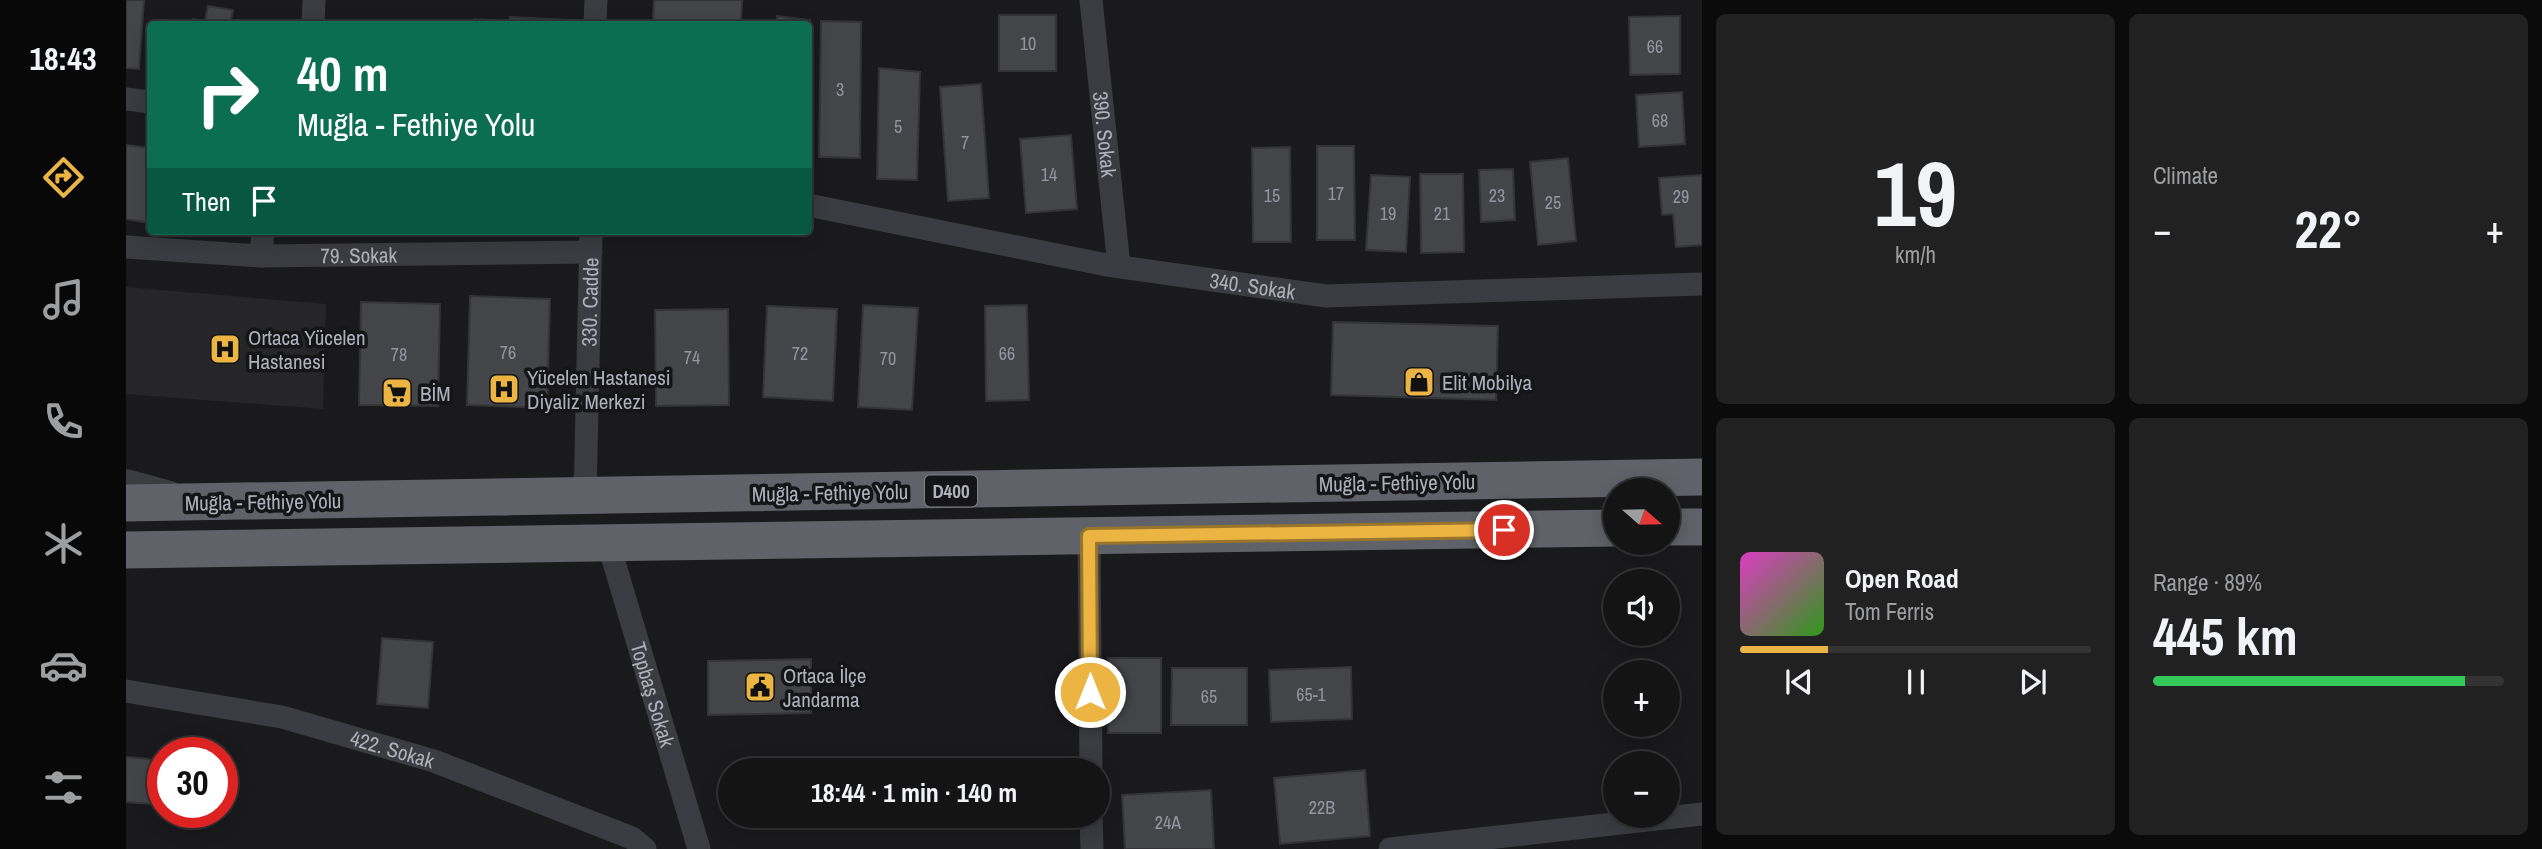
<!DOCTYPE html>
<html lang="en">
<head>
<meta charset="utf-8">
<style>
  body { margin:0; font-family:"Archivo Narrow",sans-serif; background:#212122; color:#f1f3f6; height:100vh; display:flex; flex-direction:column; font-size:26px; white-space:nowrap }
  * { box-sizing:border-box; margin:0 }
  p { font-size:23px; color:#9d9ea0 }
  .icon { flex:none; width:38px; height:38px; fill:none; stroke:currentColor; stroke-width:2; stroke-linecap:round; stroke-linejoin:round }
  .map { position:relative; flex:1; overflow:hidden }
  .panel { display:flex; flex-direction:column; gap:14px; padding:14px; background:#0b0b0c; width:840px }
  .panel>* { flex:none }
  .top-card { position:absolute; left:21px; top:21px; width:665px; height:214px; border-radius:7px; box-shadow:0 4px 18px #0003,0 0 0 2px #333334; background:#0b6e4f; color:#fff; overflow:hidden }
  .needle { width:46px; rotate:110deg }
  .buttons { position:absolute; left:1477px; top:478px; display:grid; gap:14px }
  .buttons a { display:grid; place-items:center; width:77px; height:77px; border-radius:50%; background:#141415; box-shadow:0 4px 18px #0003,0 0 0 2px #333334; font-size:35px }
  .speed { position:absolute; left:21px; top:737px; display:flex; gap:14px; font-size:35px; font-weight:700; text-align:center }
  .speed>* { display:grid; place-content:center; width:91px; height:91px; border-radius:50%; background:#141415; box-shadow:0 4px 18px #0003,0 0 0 2px #333334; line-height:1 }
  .speed .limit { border:10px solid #d22; background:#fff; color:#111 }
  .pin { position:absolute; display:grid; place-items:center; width:60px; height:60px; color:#fff; margin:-30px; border:4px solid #fff; border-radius:50%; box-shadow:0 2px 7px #0007 }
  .me { position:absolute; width:77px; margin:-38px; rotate:0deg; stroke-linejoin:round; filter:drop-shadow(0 0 5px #0008) }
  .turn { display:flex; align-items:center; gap:24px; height:147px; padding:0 35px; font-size:32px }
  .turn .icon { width:91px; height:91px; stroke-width:2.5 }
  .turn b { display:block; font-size:49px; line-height:60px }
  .then { display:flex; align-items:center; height:66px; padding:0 35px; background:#0003; gap:14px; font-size:26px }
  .big { font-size:52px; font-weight:700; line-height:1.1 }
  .panel .tile { flex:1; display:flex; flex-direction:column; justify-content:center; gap:10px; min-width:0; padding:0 24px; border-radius:10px; background:#212122 }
  .panel .dial { align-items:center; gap:0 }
  .dial b { font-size:91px; line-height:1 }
  .song { display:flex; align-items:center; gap:21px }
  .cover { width:84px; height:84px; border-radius:10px; background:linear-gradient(135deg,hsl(310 70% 55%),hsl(110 70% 35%)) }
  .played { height:7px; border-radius:4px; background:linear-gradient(90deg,#ebb443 25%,#333334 25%) }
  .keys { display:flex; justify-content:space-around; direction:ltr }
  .heat { display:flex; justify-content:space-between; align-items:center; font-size:38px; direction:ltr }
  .charge { height:10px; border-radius:5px; background:linear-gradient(90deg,#34c759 89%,#333334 0) }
  .panel .tiles { flex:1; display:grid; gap:14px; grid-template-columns:repeat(2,1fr) }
  .trip { position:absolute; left:592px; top:758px; width:392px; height:70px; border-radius:35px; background:#141415; box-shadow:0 4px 18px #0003,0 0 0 2px #333334; font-weight:700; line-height:70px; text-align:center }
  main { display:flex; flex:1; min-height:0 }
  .tabs { display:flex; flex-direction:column; width:126px; justify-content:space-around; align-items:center; background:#080808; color:#9d9ea0 }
  .tabs .icon { width:49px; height:49px }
  .tabs .active { color:#ebb443 }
  .tabs b { font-size:32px; color:#f1f3f6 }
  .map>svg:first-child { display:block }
  .built { fill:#262629 }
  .building { fill:#444549; stroke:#343438; stroke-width:2 }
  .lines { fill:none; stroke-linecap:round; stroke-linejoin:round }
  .minor { stroke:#3b3c41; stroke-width:23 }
  .tertiary { stroke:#3b3c41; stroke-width:28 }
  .trunk { stroke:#5f6269; stroke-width:37 }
  .route-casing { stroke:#99752c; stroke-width:18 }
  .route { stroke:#ebb443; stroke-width:12 }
  .labels { text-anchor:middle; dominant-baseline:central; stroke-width:7; stroke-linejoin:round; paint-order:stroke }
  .number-label { font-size:18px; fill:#93969e }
  .shield { fill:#151517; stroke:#7f828a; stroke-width:2 }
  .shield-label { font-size:19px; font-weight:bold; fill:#adb1bb }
  .street-label { font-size:21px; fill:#adb1bb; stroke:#151517 }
  .poi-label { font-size:21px; fill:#adb1bb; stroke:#151517; text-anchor:start }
</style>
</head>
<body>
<main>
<nav class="tabs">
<b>18:43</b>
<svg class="icon active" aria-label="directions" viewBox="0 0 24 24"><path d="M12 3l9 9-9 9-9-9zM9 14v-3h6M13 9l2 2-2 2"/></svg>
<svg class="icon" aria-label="music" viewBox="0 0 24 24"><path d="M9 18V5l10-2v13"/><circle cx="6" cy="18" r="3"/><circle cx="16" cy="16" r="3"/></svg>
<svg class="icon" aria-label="phone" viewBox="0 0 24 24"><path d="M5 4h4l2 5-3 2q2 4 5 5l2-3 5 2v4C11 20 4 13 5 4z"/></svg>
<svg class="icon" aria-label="climate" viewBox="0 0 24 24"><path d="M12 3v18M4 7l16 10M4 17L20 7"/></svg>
<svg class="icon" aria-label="car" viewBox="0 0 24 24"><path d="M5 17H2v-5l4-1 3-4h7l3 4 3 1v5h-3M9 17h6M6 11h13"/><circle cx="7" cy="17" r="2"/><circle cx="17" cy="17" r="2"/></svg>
<svg class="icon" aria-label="filters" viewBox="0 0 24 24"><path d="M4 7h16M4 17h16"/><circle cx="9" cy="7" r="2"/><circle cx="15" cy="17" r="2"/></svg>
</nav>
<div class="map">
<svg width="1576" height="849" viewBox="0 0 1576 849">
  <rect width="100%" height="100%" fill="#1a1a1c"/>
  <path class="built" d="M 0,287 L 200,304 L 197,409 L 0,394 Z"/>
  <path class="building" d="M 0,0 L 18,0 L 13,69 L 0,68 Z
    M 528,0 L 616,0 L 615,24 L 527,24 Z
    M 82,6 L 107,10 L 104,24 L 108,24 L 66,24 L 67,19 L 79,21 Z
    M 873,15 L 930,15 L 930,71 L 873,71 Z
    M 651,16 L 684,20 L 682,36 L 682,24 L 651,24 Z
    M 1554,16 L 1554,74 L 1504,75 L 1503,17 Z
    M 384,17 L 443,20 L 442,24 L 347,24 L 348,19 L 384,21 Z
    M 695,21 L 735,22 L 734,158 L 693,157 Z
    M 753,68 L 794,72 L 791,180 L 751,179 Z
    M 855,84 L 863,198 L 822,201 L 814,87 Z
    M 1556,92 L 1559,144 L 1513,147 L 1510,95 Z
    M 945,135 L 951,209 L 900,213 L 894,139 Z
    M 0,145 L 24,148 L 24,223 L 0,219 Z
    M 1191,146 L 1228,146 L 1229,240 L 1191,240 Z
    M 1164,147 L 1165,242 L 1127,242 L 1126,148 Z
    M 1442,158 L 1450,241 L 1412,245 L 1404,162 Z
    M 1387,169 L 1389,220 L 1355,222 L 1353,170 Z
    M 1294,174 L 1337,174 L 1338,252 L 1295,253 Z
    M 1245,175 L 1284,177 L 1280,252 L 1240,250 Z
    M 1576,175 L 1576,245 L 1550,247 L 1547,214 L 1536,215 L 1533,178 Z
    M 344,296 L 424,299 L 421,408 L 341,405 Z
    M 235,302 L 314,304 L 312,406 L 233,405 Z
    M 737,305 L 792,308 L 786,410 L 732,407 Z
    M 901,305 L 903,400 L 860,401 L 859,306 Z
    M 641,306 L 711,309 L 707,401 L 637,397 Z
    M 602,309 L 603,405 L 530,406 L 529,310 Z
    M 1207,322 L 1372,326 L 1370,400 L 1205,395 Z
    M 256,638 L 307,642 L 302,708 L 251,704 Z
    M 982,658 L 1035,658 L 1035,733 L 982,733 Z
    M 685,659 L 685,713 L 582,715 L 582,661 Z
    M 1225,667 L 1226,719 L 1145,722 L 1143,670 Z
    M 1046,668 L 1121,668 L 1121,725 L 1045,725 Z
    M 0,757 L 22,759 L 37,764 L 37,805 L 0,802 Z
    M 1239,770 L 1244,836 L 1154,844 L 1148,778 Z
    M 1085,790 L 1088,849 L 999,849 L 996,795 Z"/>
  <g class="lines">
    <g class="minor">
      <path id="s1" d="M 965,0 L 993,266"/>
      <path d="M 187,24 L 188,0"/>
      <path d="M 469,24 L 470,0"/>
      <path d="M 0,99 L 24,102"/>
      <path id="s2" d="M 682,205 L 981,265 L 1200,296 L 1576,284"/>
      <path id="s3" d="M 0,247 L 135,256 L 465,252"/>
      <path d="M 135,256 L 137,231"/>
      <path id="s4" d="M 459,498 L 465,231"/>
      <path d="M 963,536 L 965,770"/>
      <path id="s5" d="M 482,542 L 573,849"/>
      <path id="s6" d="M 0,691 L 156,717 L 308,761 L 506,838 L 519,849"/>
      <path d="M 965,816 L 966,849"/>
      <path d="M 1264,849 L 1576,814"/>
    </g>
    <path class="tertiary" d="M 0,483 L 44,495"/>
    <path class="trunk" d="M 0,503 L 1576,477
      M 1542,527 L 1576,527
      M 0,550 L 1489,528"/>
  </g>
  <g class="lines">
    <g class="route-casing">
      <path id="route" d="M 964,692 L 963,536 L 1378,530"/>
    </g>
    <use href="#route" class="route"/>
  </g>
  <defs>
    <g id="hospital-square" transform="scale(1.575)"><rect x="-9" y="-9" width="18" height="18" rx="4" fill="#ebb443" stroke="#151517"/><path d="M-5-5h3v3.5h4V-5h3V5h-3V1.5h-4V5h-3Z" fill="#111"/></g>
    <g id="shop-square" transform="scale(1.575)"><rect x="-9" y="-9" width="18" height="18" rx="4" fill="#ebb443" stroke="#151517"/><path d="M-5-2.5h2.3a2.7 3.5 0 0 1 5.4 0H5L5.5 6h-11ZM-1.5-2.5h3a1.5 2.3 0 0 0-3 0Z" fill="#111"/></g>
    <g id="supermarket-square" transform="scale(1.575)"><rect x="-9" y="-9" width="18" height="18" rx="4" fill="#ebb443" stroke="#151517"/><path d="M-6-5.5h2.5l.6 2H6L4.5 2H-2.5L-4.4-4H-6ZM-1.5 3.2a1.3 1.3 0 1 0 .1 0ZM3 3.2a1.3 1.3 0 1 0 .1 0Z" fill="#111"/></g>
    <g id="civic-square" transform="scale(1.575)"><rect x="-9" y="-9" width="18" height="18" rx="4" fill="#ebb443" stroke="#151517"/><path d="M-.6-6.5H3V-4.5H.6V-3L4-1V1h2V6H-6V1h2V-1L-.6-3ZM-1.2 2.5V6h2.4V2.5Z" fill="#111"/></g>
  </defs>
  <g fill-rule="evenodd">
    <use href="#hospital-square" x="99" y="349"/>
    <use href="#shop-square" x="1293" y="382"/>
    <use href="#hospital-square" x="378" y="389"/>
    <use href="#supermarket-square" x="271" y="393"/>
    <use href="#civic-square" x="634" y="687"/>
  </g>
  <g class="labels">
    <g class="number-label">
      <text x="902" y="43">10</text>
      <text x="1529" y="46">66</text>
      <text x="714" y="89">3</text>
      <text x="1534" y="120">68</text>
      <text x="772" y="126">5</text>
      <text x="839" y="142">7</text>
      <text x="923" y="174">14</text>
      <text x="1210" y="193">17</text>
      <text x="1146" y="195">15</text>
      <text x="1371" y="195">23</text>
      <text x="1555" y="196">29</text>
      <text x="1427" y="202">25</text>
      <text x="1262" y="213">19</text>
      <text x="1316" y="213">21</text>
      <text x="382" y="352">76</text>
      <text x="674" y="353">72</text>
      <text x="881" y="353">66</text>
      <text x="273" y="354">78</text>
      <text x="566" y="357">74</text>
      <text x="762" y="358">70</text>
      <text x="1185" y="694">65-1</text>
      <text x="1083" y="696">65</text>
      <text x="1196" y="807">22B</text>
      <text x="1042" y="822">24A</text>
    </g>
    <rect class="shield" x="799" y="475.5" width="52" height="31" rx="5"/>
    <g class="shield-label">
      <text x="825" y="491">D400</text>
    </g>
    <g class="street-label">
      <text stroke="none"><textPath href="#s1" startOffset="135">390. Sokak</textPath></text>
      <text stroke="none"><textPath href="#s3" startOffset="233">79. Sokak</textPath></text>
      <text stroke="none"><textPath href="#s2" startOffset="452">340. Sokak</textPath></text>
      <text stroke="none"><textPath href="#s4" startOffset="196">330. Cadde</textPath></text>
      <text transform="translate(1271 483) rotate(-1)">Muğla - Fethiye Yolu</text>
      <text transform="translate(704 493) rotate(-1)">Muğla - Fethiye Yolu</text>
      <text transform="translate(137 502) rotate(-1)">Muğla - Fethiye Yolu</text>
      <text stroke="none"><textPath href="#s5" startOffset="159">Topbaş Sokak</textPath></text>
      <text stroke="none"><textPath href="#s6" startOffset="273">422. Sokak</textPath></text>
    </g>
    <g class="poi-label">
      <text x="122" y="337">Ortaca Yücelen<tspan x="122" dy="24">Hastanesi</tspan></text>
      <text x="401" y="377">Yücelen Hastanesi<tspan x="401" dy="24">Diyaliz Merkezi</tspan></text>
      <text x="1316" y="382">Elit Mobilya</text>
      <text x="294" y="393">BİM</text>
      <text x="657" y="675">Ortaca İlçe<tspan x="657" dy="24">Jandarma</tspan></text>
    </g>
  </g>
</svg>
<div class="buttons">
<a><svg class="needle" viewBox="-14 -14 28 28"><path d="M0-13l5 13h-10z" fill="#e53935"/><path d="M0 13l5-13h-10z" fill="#9d9ea0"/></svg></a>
<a><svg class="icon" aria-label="sound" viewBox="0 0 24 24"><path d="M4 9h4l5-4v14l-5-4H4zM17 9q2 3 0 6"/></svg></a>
<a>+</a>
<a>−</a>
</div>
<div class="speed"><div class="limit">30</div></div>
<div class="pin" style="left:1378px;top:530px;background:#d93025"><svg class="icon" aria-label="arrive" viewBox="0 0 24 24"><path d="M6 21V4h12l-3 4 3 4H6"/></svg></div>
<svg class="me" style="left:964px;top:692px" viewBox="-20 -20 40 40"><circle r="17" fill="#ebb443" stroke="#fff" stroke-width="3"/><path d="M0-11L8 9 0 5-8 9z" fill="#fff"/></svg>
<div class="trip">18:44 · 1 min · 140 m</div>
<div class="top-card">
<div class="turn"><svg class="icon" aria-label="right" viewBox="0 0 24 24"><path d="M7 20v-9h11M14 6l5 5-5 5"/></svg><div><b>40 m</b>Muğla - Fethiye Yolu</div></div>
<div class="then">Then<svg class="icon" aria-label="arrive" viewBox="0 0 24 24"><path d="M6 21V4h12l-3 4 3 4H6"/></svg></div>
</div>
</div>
<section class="panel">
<div class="tiles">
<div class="tile dial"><b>19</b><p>km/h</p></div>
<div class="tile"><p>Climate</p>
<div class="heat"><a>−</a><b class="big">22°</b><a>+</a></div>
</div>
<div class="tile">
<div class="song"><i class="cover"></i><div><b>Open Road</b><p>Tom Ferris</p></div></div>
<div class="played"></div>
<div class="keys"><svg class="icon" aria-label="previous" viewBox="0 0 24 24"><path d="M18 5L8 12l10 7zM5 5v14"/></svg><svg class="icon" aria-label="pause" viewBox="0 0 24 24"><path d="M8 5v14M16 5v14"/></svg><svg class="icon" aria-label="next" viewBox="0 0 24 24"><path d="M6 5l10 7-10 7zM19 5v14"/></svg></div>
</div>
<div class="tile"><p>Range · 89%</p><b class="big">445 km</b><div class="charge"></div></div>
</div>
</section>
</main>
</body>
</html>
